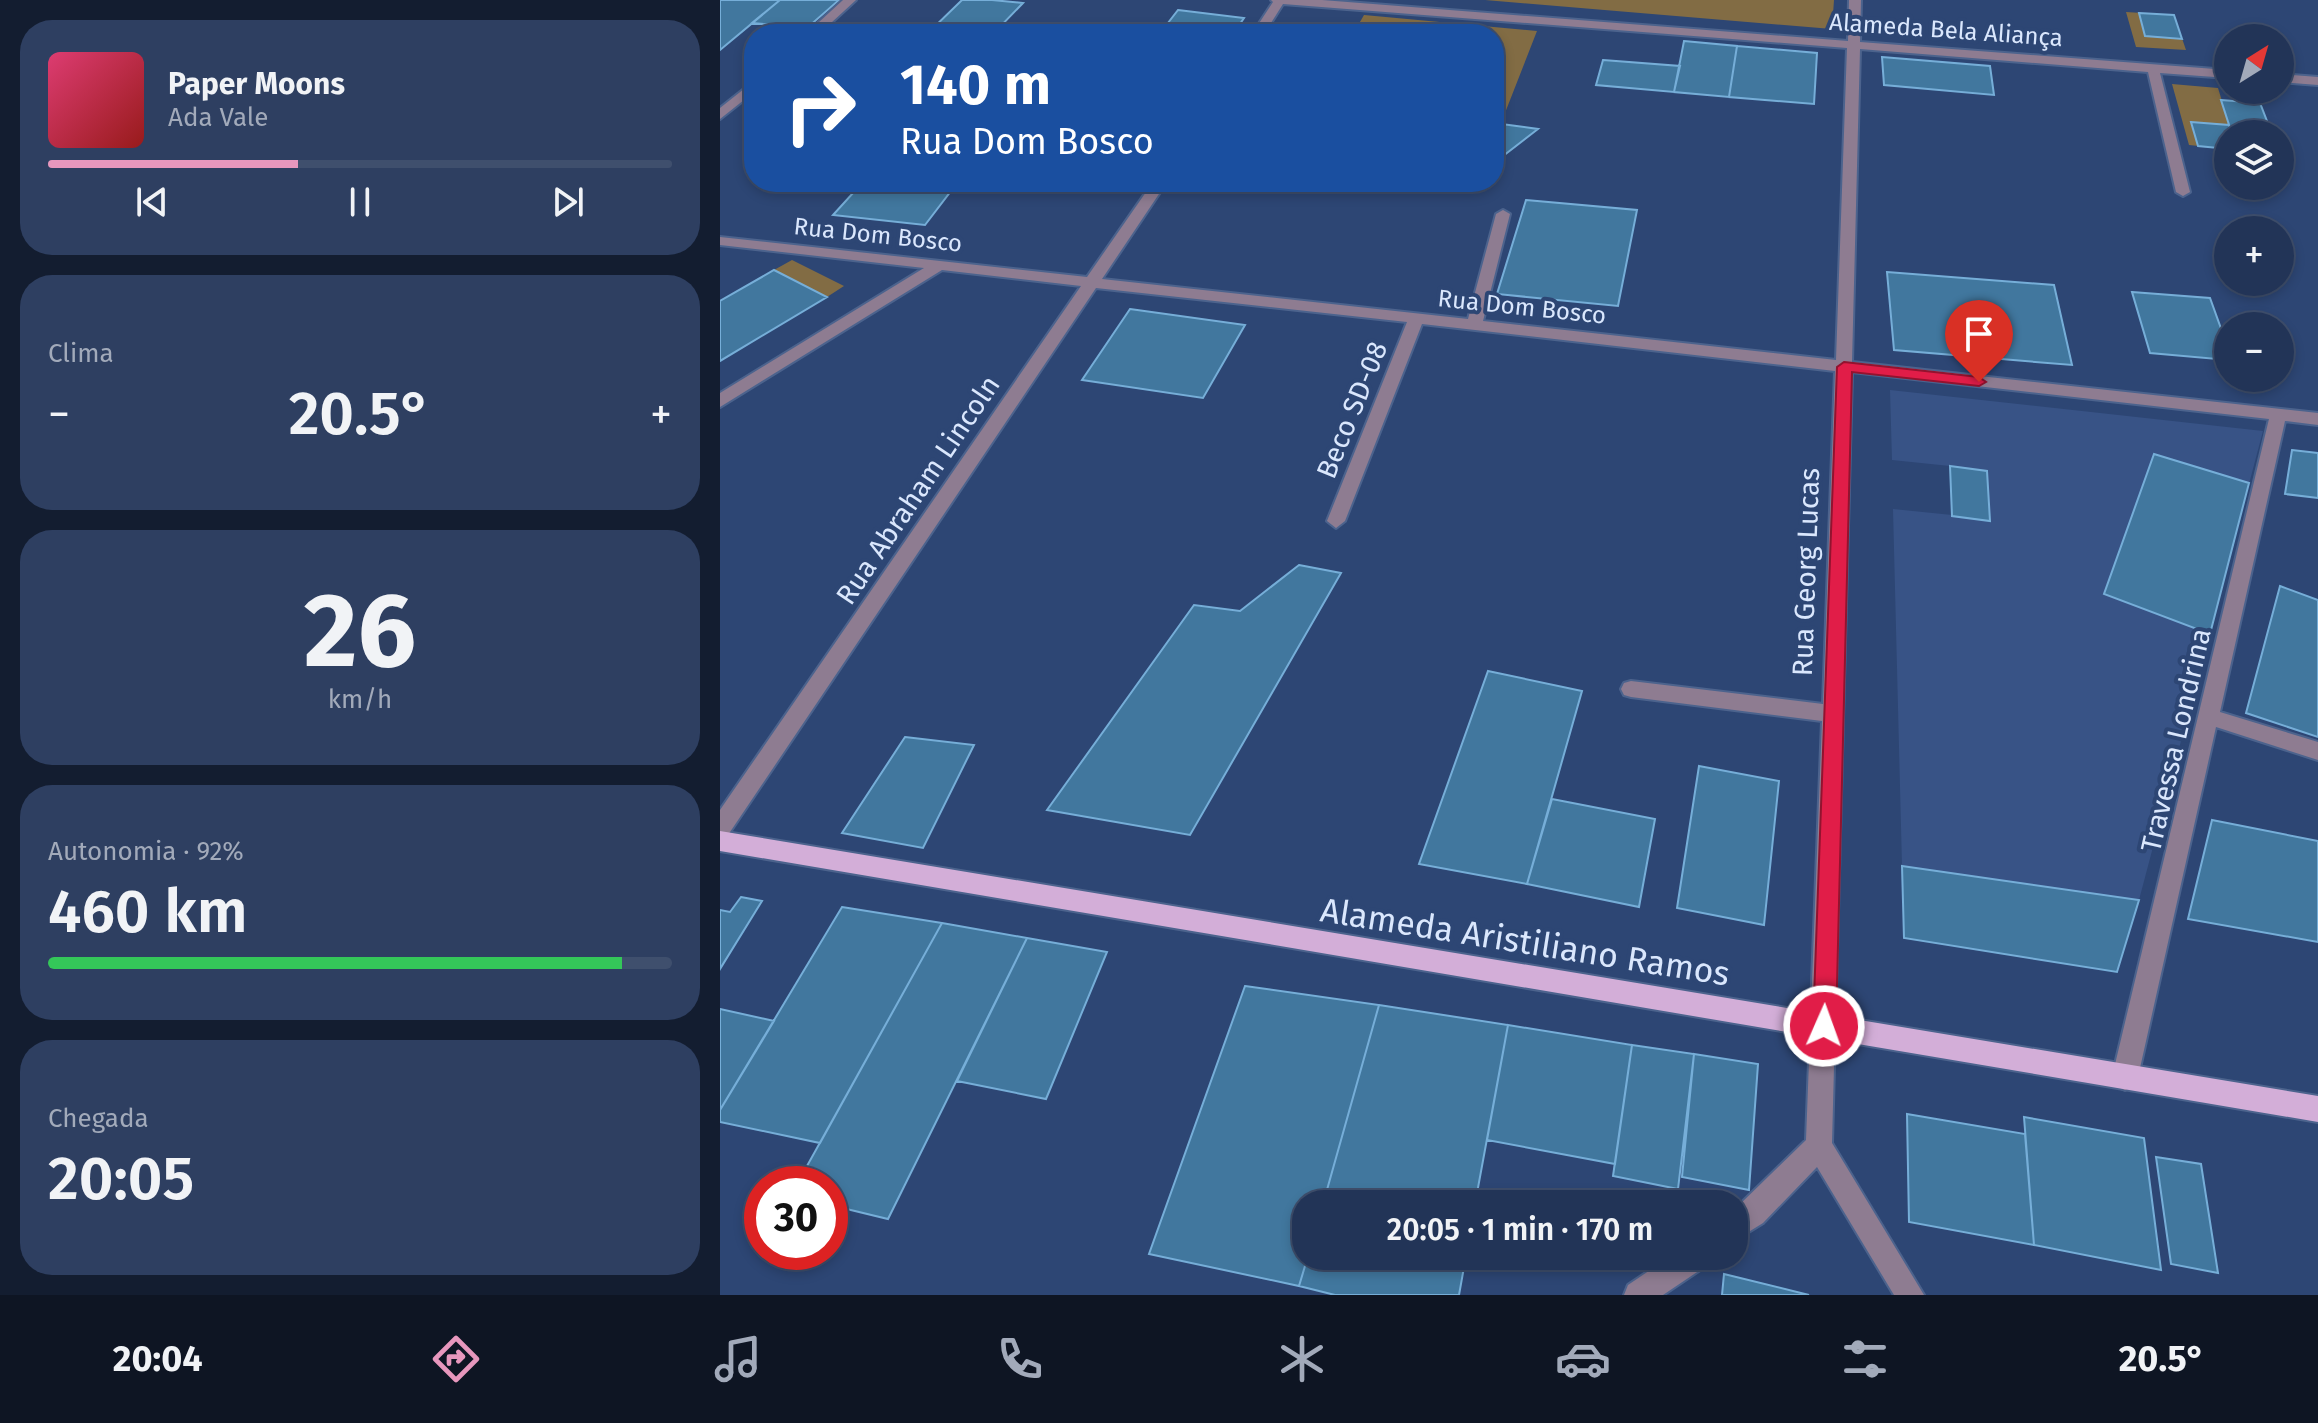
<!DOCTYPE html>
<html lang="pt">
<head>
<meta charset="utf-8">
<style>
  body { margin:0; font-family:"Fira Sans",sans-serif; background:#2e3f61; color:#f1f3f6; height:100vh; display:flex; flex-direction:column; font-size:30px; white-space:nowrap }
  * { box-sizing:border-box; margin:0 }
  p { font-size:26px; color:#a2aaba }
  .icon { flex:none; width:44px; height:44px; fill:none; stroke:currentColor; stroke-width:2; stroke-linecap:round; stroke-linejoin:round }
  .map { position:relative; flex:1; overflow:hidden }
  .drawer { display:flex; flex-direction:column; gap:20px; padding:20px; background:#131d30; width:720px }
  .drawer>* { flex:none }
  .guide { position:absolute; left:24px; top:24px; width:760px; height:168px; border-radius:32px; box-shadow:0 4px 12px #0003,0 0 0 2px #3f4f6d; background:#1a4fa0; color:#fff; overflow:hidden }
  .needle { width:52px; rotate:37deg }
  .tools { position:absolute; left:1494px; top:24px; display:grid; gap:16px }
  .tools a { display:grid; place-items:center; width:80px; height:80px; border-radius:50%; background:#223457; box-shadow:0 4px 12px #0003,0 0 0 2px #3f4f6d; font-size:40px }
  .speed { position:absolute; left:24px; top:1166px; display:flex; gap:16px; font-size:40px; font-weight:700; text-align:center }
  .speed>* { display:grid; place-content:center; width:104px; height:104px; border-radius:50%; background:#223457; box-shadow:0 4px 12px #0003,0 0 0 2px #3f4f6d; line-height:1 }
  .speed .limit { border:12px solid #d22; background:#fff; color:#111 }
  .pin { position:absolute; display:grid; place-items:center; width:68px; height:68px; color:#fff; margin:-82px -34px; border-radius:50% 50% 50% 0; rotate:-45deg; box-shadow:0 0 8px #0007 }
  .pin .icon { rotate:45deg }
  .me { position:absolute; width:88px; margin:-44px; rotate:2deg; stroke-linejoin:round; filter:drop-shadow(0 0 6px #0008) }
  .turn { display:flex; align-items:center; gap:28px; height:168px; padding:0 24px; font-size:36px }
  .turn .icon { width:104px; height:104px; stroke-width:2.5 }
  .turn b { display:block; font-size:56px; line-height:68px }
  .big { font-size:60px; font-weight:600; line-height:1.1 }
  .drawer .card { flex:1; display:flex; flex-direction:column; justify-content:center; gap:12px; min-width:0; padding:0 28px; border-radius:32px; background:#2e3f61 }
  .drawer .dial { align-items:center; gap:0 }
  .dial b { font-size:104px; line-height:1 }
  .song { display:flex; align-items:center; gap:24px }
  .cover { width:96px; height:96px; border-radius:12px; background:linear-gradient(135deg,hsl(340 70% 55%),hsl(0 70% 35%)) }
  .played { height:8px; border-radius:4px; background:linear-gradient(90deg,#e797bd 40%,#3f4f6d 40%) }
  .keys { display:flex; justify-content:space-around; direction:ltr }
  .heat { display:flex; justify-content:space-between; align-items:center; font-size:44px; direction:ltr }
  .charge { height:12px; border-radius:6px; background:linear-gradient(90deg,#34c759 92%,#3f4f6d 0) }
  .trip { position:absolute; left:572px; top:1190px; width:456px; height:80px; border-radius:32px; background:#223457; box-shadow:0 4px 12px #0003,0 0 0 2px #3f4f6d; font-weight:600; line-height:80px; text-align:center }
  .tab-bar { display:flex; height:128px; justify-content:space-around; align-items:center; background:#0e1523; color:#a2aaba }
  .tab-bar .icon { width:56px; height:56px }
  .tab-bar .active { color:#e797bd }
  .tab-bar b { font-size:36px; color:#f1f3f6 }
  main { display:flex; flex:1; min-height:0 }
  .map>svg:first-child { display:block }
  .built { fill:#385386 }
  .green { fill:#826c44 }
  .building { fill:#41779e; stroke:#76aed8; stroke-width:2 }
  .lines { fill:none; stroke-linecap:round; stroke-linejoin:round }
  .minor-casing { stroke:#4c638d; stroke-width:4 }
  .major-casing { stroke:#4c638d; stroke-width:4 }
  .minor { fill:#8e7c91; fill-rule:evenodd }
  .major { fill:#d3aed8; fill-rule:evenodd }
  .route { fill:#e11d48; stroke:#92132f; stroke-width:2 }
  .labels { text-anchor:middle; dominant-baseline:central; stroke-width:8; stroke-linejoin:round; paint-order:stroke }
  .far-street-label { font-size:24px; fill:#dae7fd; stroke:#2d4674 }
  .street-label { font-size:28px; fill:#dae7fd; stroke:#2d4674 }
  .near-street-label { font-size:34px; fill:#dae7fd; stroke:#2d4674 }
</style>
</head>
<body>
<main>
<section class="drawer">
<div class="card">
<div class="song"><i class="cover"></i><div><b>Paper Moons</b><p>Ada Vale</p></div></div>
<div class="played"></div>
<div class="keys"><svg class="icon" aria-label="previous" viewBox="0 0 24 24"><path d="M18 5L8 12l10 7zM5 5v14"/></svg><svg class="icon" aria-label="pause" viewBox="0 0 24 24"><path d="M8 5v14M16 5v14"/></svg><svg class="icon" aria-label="next" viewBox="0 0 24 24"><path d="M6 5l10 7-10 7zM19 5v14"/></svg></div>
</div>
<div class="card"><p>Clima</p>
<div class="heat"><a>−</a><b class="big">20.5°</b><a>+</a></div>
</div>
<div class="card dial"><b>26</b><p>km/h</p></div>
<div class="card"><p>Autonomia · 92%</p><b class="big">460 km</b><div class="charge"></div></div>
<div class="card"><p>Chegada</p><b class="big">20:05</b></div>
</section>
<div class="map">
<svg width="1598" height="1295" viewBox="0 0 1598 1295">
  <rect width="100%" height="100%" fill="#2d4674"/>
  <path class="built" d="M 1170,390 L 1543,431 L 1419,900 L 1182,866 L 1173,509 L 1232,515 L 1230,466 L 1172,460 Z"/>
  <path class="green" d="M 765,0 L 1114,0 L 1112,29 Z
    M 1406,12 L 1454,15 L 1466,50 L 1416,47 Z
    M 644,15 L 817,31 L 783,118 L 774,117 L 774,34 L 633,34 Z
    M 1452,84 L 1498,88 L 1512,134 L 1508,134 L 1508,149 L 1469,145 Z
    M 72,260 L 124,286 L 107,297 L 54,270 Z"/>
  <path class="building" d="M 0,0 L 60,0 L 0,50 Z
    M 60,0 L 119,0 L 87,28 L 32,23 Z
    M 242,0 L 272,0 L 303,3 L 273,34 L 207,34 Z
    M 458,10 L 524,18 L 513,34 L 444,34 L 441,32 Z
    M 1419,13 L 1454,15 L 1462,39 L 1425,36 Z
    M 637,27 L 715,34 L 633,34 Z
    M 964,41 L 1017,46 L 1009,97 L 954,92 Z
    M 1017,46 L 1097,53 L 1094,104 L 1009,97 Z
    M 1162,57 L 1270,66 L 1274,95 L 1164,85 Z
    M 883,60 L 960,66 L 954,92 L 876,85 Z
    M 1501,100 L 1540,103 L 1552,134 L 1512,134 Z
    M 1471,122 L 1509,125 L 1512,134 L 1508,134 L 1508,149 L 1478,146 Z
    M 774,123 L 818,129 L 774,163 Z
    M 143,182 L 184,182 L 234,187 L 205,225 L 113,215 Z
    M 669,182 L 750,182 L 738,191 Z
    M 806,200 L 917,210 L 898,306 L 777,294 Z
    M 54,270 L 107,297 L 0,361 L 0,301 Z
    M 1167,272 L 1334,285 L 1352,365 L 1174,350 Z
    M 1412,292 L 1490,298 L 1508,348 L 1508,360 L 1430,353 Z
    M 410,309 L 525,325 L 483,398 L 362,380 Z
    M 1572,450 L 1598,453 L 1598,498 L 1565,494 Z
    M 1434,454 L 1529,483 L 1490,634 L 1384,594 Z
    M 1230,466 L 1267,471 L 1270,521 L 1232,516 Z
    M 579,565 L 621,573 L 470,835 L 327,810 L 474,605 L 520,611 Z
    M 1560,586 L 1598,600 L 1598,737 L 1526,713 Z
    M 768,671 L 862,691 L 807,884 L 699,864 Z
    M 185,737 L 254,745 L 203,848 L 122,833 Z
    M 979,766 L 1059,781 L 1044,925 L 957,908 Z
    M 832,799 L 935,819 L 919,907 L 807,884 Z
    M 1492,820 L 1598,841 L 1598,942 L 1468,919 Z
    M 1182,866 L 1419,900 L 1397,972 L 1184,938 Z
    M 21,897 L 42,901 L 0,969 L 0,910 L 10,912 Z
    M 122,907 L 222,923 L 100,1143 L 0,1122 L 0,1110 Z
    M 222,923 L 307,938 L 168,1219 L 110,1205 L 110,1184 L 77,1184 Z
    M 307,938 L 387,952 L 326,1099 L 237,1081 Z
    M 525,986 L 659,1005 L 603,1204 L 586,1204 L 588,1256 L 579,1286 L 429,1254 Z
    M 659,1005 L 788,1025 L 755,1204 L 603,1204 Z
    M 0,1009 L 54,1021 L 0,1110 Z
    M 788,1025 L 912,1045 L 895,1164 L 767,1140 Z
    M 912,1045 L 974,1054 L 958,1189 L 893,1176 Z
    M 974,1054 L 1038,1064 L 1029,1190 L 962,1177 Z
    M 1187,1114 L 1305,1134 L 1314,1245 L 1189,1222 Z
    M 1304,1117 L 1424,1138 L 1441,1270 L 1314,1245 Z
    M 1436,1157 L 1481,1164 L 1498,1273 L 1451,1264 Z
    M 588,1256 L 746,1256 L 739,1295 L 615,1295 L 579,1286 Z
    M 1004,1274 L 1089,1295 L 1002,1295 Z"/>
  <g class="lines">
    <g class="minor-casing">
      <path id="minor" d="M 123,0 L 136,0 L 99,34 L 86,34 Z
        M 551,0 L 602,0 L 1128,41 L 1129,0 L 1141,0 L 1140,42 L 1508,70 L 1508,78 L 1440,73 L 1470,192 L 1463,196 L 1456,192 L 1428,72 L 1140,49 L 1132,362 L 1598,413 L 1598,425 L 1565,421 L 1500,712 L 1598,742 L 1598,760 L 1496,727 L 1418,1077 L 1414,1086 L 1405,1090 L 1396,1086 L 1392,1077 L 1549,419 L 1132,372 L 1112,1143 L 1204,1295 L 1174,1295 L 1097,1167 L 1043,1223 L 1014,1241 L 1014,1210 L 1086,1140 L 1102,721 L 911,697 L 904,695 L 901,689 L 904,683 L 911,681 L 1103,704 L 1115,371 L 702,324 L 625,521 L 616,528 L 607,521 L 687,322 L 376,288 L 8,835 L 0,838 L 0,810 L 361,286 L 222,270 L 0,407 L 0,393 L 204,268 L 0,245 L 0,237 L 367,277 L 433,182 L 447,182 L 382,279 L 748,319 L 776,214 L 783,210 L 790,214 L 763,321 L 1116,360 L 1127,48 L 563,4 L 544,34 L 532,34 L 553,2 Z
        M 1560,74 L 1598,77 L 1598,85 L 1560,82 Z
        M 34,81 L 34,92 L 0,119 L 0,108 Z
        M 951,1256 L 990,1256 L 986,1266 L 943,1295 L 904,1295 L 908,1285 Z"/>
    </g>
    <g class="major-casing">
      <path id="major" d="M 0,831 L 1598,1096 L 1598,1122 L 0,851 Z"/>
    </g>
    <use href="#minor" class="minor"/>
    <use href="#major" class="major"/>
  </g>
  <path class="route" d="M 1124,362 L 1259,377 L 1266,382 L 1259,386 L 1132,372 L 1116,1026 L 1112,1034 L 1104,1037 L 1096,1034 L 1093,1026 L 1117,367 Z"/>
  <g class="labels">
    <g class="far-street-label">
      <text transform="translate(1226 30) rotate(4)">Alameda Bela Aliança</text>
      <text transform="translate(158 235) rotate(6)">Rua Dom Bosco</text>
      <text transform="translate(802 307) rotate(6)">Rua Dom Bosco</text>
    </g>
    <g class="street-label">
      <text transform="translate(632 410) rotate(-68)">Beco SD-08</text>
      <text transform="translate(198 490) rotate(-56)">Rua Abraham Lincoln</text>
      <text transform="translate(1086 572) rotate(-88)">Rua Georg Lucas</text>
      <text transform="translate(1456 740) rotate(-77)">Travessa Londrina</text>
    </g>
    <g class="near-street-label">
      <text transform="translate(805 942) rotate(9)">Alameda Aristiliano Ramos</text>
    </g>
  </g>
</svg>
<div class="tools">
<a><svg class="needle" viewBox="-14 -14 28 28"><path d="M0-13l5 13h-10z" fill="#e53935"/><path d="M0 13l5-13h-10z" fill="#a2aaba"/></svg></a>
<a><svg class="icon" aria-label="layers" viewBox="0 0 24 24"><path d="M12 4l9 5-9 5-9-5zM3 14l9 5 9-5"/></svg></a>
<a>+</a>
<a>−</a>
</div>
<div class="speed"><div class="limit">30</div></div>
<div class="pin" style="left:1259px;top:382px;background:#d93025"><svg class="icon" aria-label="arrive" viewBox="0 0 24 24"><path d="M6 21V4h12l-3 4 3 4H6"/></svg></div>
<svg class="me" style="left:1104px;top:1026px" viewBox="-20 -20 40 40"><circle r="17" fill="#e11d48" stroke="#fff" stroke-width="3"/><path d="M0-11L8 9 0 5-8 9z" fill="#fff"/></svg>
<div class="trip">20:05 · 1 min · 170 m</div>
<div class="guide">
<div class="turn"><svg class="icon" aria-label="right" viewBox="0 0 24 24"><path d="M7 20v-9h11M14 6l5 5-5 5"/></svg><div><b>140 m</b>Rua Dom Bosco</div></div>
</div>
</div>
</main>
<nav class="tab-bar">
<b>20:04</b>
<svg class="icon active" aria-label="directions" viewBox="0 0 24 24"><path d="M12 3l9 9-9 9-9-9zM9 14v-3h6M13 9l2 2-2 2"/></svg>
<svg class="icon" aria-label="music" viewBox="0 0 24 24"><path d="M9 18V5l10-2v13"/><circle cx="6" cy="18" r="3"/><circle cx="16" cy="16" r="3"/></svg>
<svg class="icon" aria-label="phone" viewBox="0 0 24 24"><path d="M5 4h4l2 5-3 2q2 4 5 5l2-3 5 2v4C11 20 4 13 5 4z"/></svg>
<svg class="icon" aria-label="climate" viewBox="0 0 24 24"><path d="M12 3v18M4 7l16 10M4 17L20 7"/></svg>
<svg class="icon" aria-label="car" viewBox="0 0 24 24"><path d="M5 17H2v-5l4-1 3-4h7l3 4 3 1v5h-3M9 17h6M6 11h13"/><circle cx="7" cy="17" r="2"/><circle cx="17" cy="17" r="2"/></svg>
<svg class="icon" aria-label="filters" viewBox="0 0 24 24"><path d="M4 7h16M4 17h16"/><circle cx="9" cy="7" r="2"/><circle cx="15" cy="17" r="2"/></svg>
<b>20.5°</b>
</nav>
</body>
</html>
